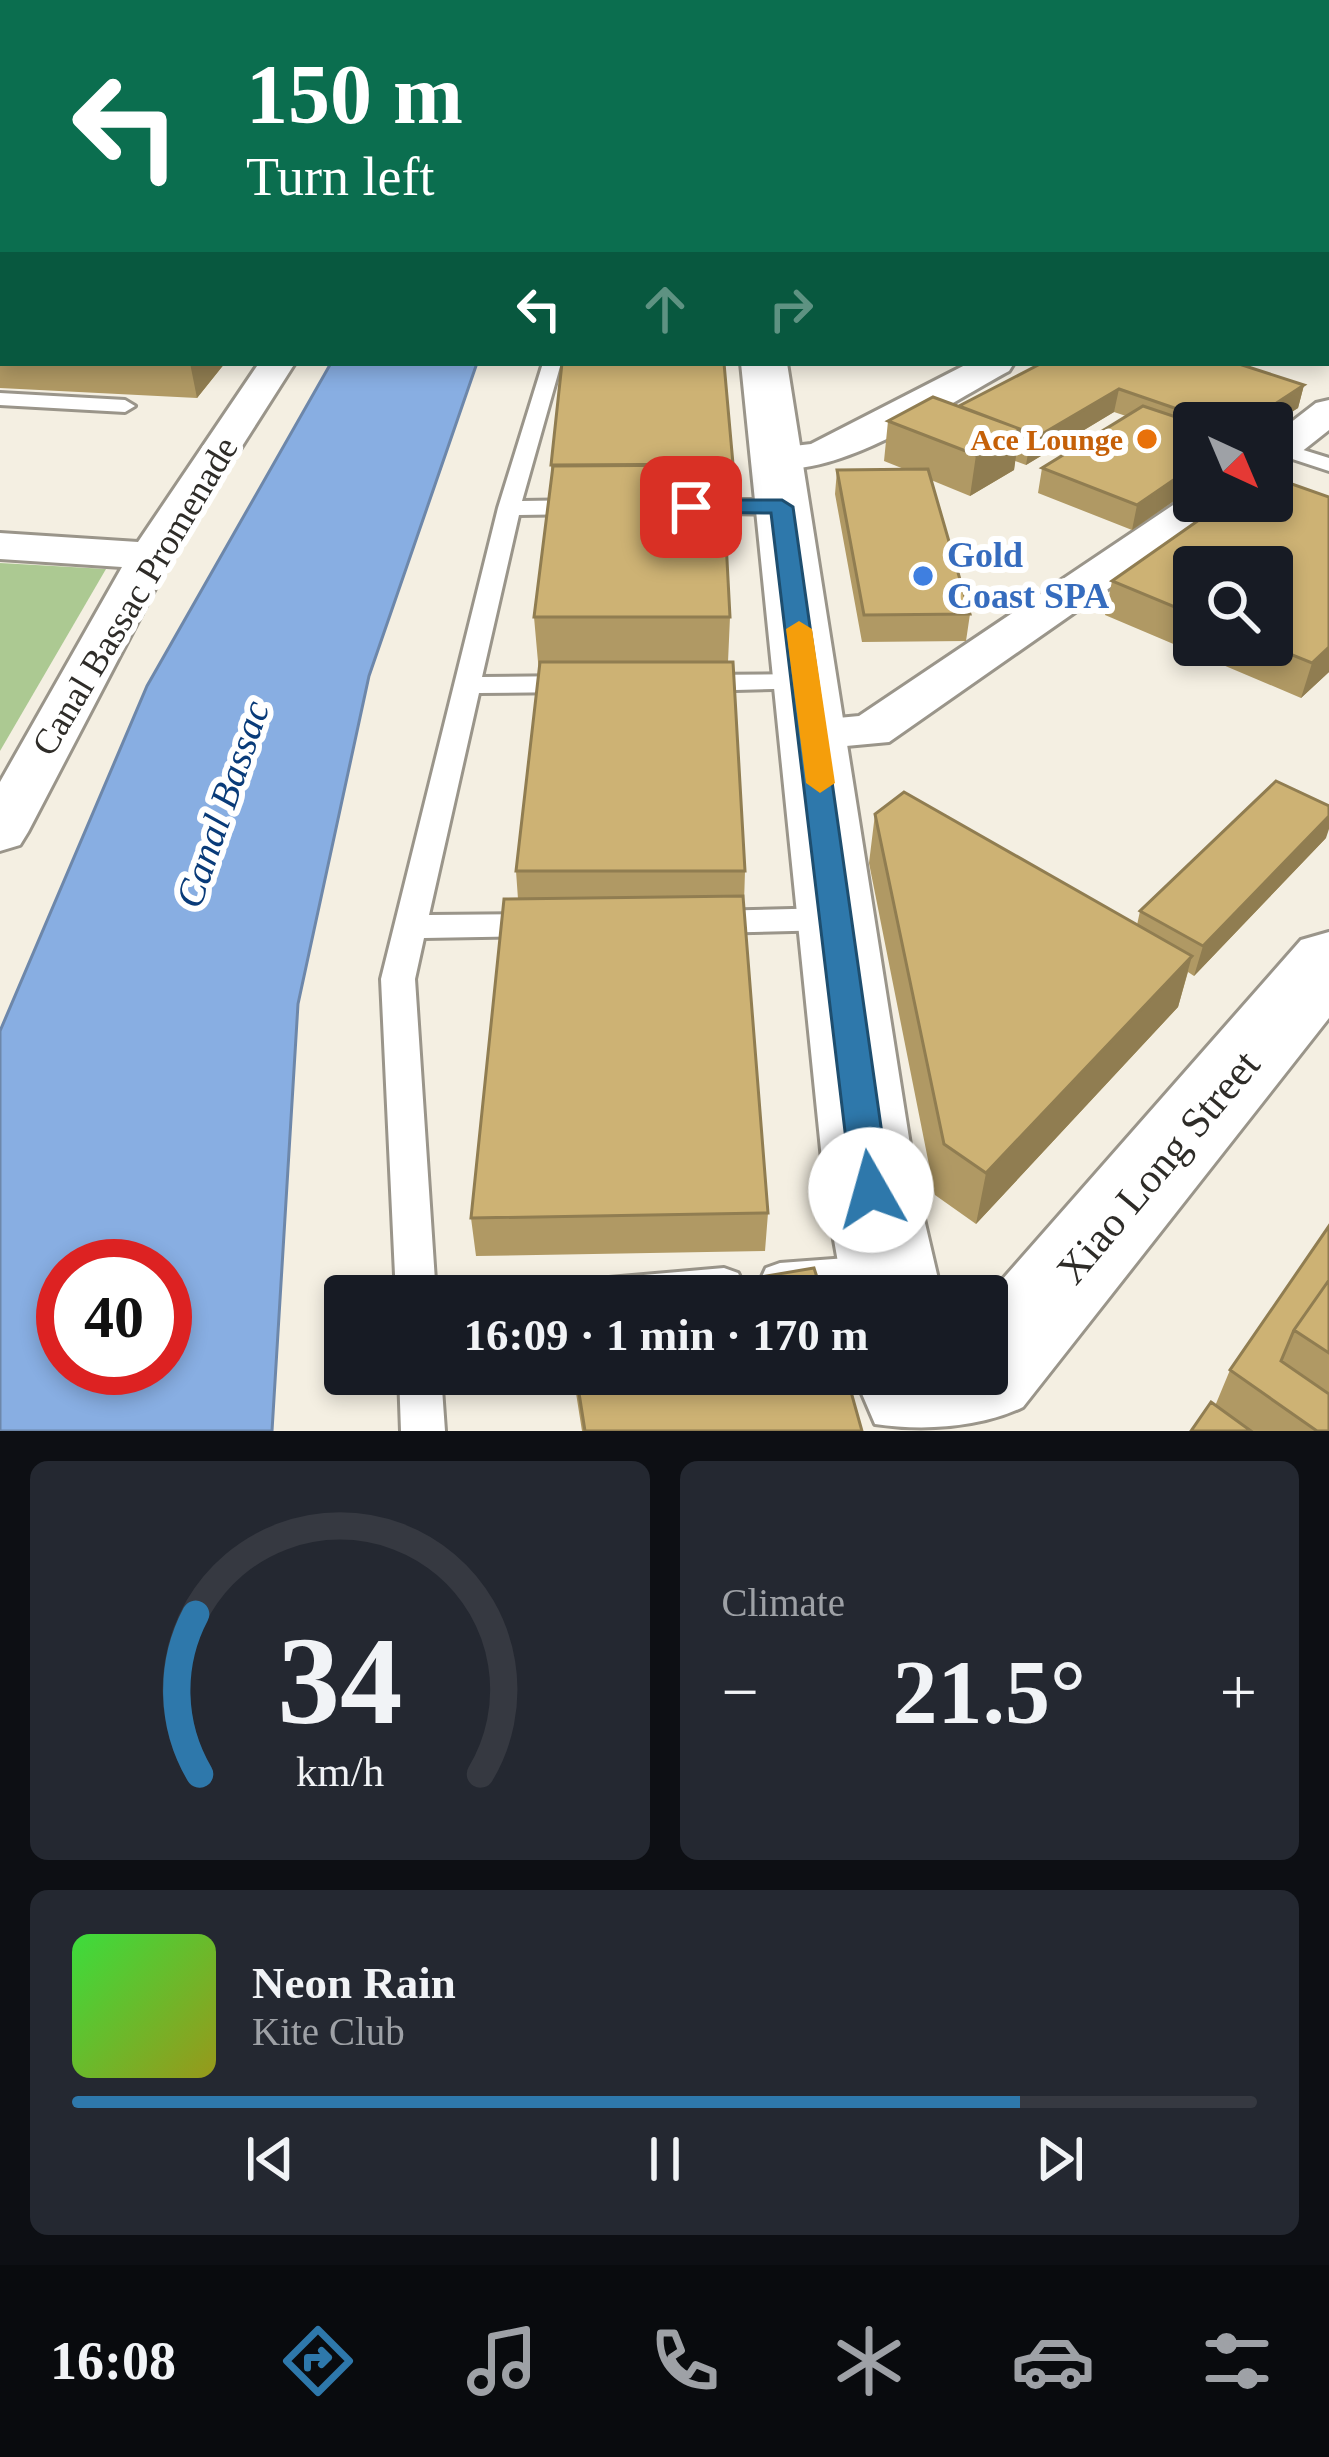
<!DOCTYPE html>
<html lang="en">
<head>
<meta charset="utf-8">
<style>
  body { margin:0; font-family:"Times New Roman",serif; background:#242831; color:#f1f3f6; height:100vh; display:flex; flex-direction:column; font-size:45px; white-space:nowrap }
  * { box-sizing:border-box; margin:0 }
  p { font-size:39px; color:#9ea1a6 }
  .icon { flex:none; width:66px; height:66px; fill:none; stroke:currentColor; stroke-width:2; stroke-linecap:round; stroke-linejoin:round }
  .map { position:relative; height:1431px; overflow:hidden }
  .drawer { display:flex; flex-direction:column; gap:30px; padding:30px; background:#0d0f14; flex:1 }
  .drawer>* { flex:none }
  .top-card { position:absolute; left:0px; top:0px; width:1329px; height:366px; box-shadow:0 6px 18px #0003; background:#0b6e4f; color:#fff; overflow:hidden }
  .needle { width:78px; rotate:136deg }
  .buttons { position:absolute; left:1173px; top:402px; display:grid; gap:24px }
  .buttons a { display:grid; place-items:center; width:120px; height:120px; border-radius:12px; background:#171b24; box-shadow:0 6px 18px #0003; font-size:60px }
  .speed { position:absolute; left:36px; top:1239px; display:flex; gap:24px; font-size:60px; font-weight:700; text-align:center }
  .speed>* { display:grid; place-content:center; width:156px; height:156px; border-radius:50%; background:#171b24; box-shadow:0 6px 18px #0003; line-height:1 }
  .speed .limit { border:18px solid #d22; background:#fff; color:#111 }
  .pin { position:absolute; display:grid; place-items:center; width:102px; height:102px; color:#fff; margin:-51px; border-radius:24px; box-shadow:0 6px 18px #0006 }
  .me { position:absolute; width:132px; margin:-66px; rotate:353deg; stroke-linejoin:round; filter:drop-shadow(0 0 9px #0008) }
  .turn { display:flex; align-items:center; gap:42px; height:252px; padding:0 48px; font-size:54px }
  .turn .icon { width:156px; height:156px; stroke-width:2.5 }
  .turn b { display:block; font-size:84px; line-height:102px }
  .lanes { display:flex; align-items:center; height:114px; padding:0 48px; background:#0003; justify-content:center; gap:60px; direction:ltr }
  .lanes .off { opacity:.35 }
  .big { font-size:90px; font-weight:700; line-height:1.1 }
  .drawer .card { flex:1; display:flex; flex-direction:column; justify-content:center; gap:18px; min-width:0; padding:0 42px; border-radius:18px; background:#242831 }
  .drawer .dial { align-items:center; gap:0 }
  .dial svg { height:312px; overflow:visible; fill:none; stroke:#363941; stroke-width:7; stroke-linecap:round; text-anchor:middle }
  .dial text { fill:#f1f3f6; stroke:none }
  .song { display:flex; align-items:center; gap:36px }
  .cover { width:144px; height:144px; border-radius:18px; background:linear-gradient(135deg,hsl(120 70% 55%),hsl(60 70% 35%)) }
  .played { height:12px; border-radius:6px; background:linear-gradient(90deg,#2e78ab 80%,#363941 80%) }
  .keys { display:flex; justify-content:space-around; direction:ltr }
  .heat { display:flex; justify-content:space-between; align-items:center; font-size:66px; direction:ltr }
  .drawer .tiles { flex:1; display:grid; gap:30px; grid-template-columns:1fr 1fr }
  .card:last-child { grid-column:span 2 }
  .trip { position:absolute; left:324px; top:1275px; width:684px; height:120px; border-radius:12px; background:#171b24; box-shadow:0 6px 18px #0003; font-weight:700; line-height:120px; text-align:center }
  .tab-bar { display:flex; height:192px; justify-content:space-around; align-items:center; background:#090b0e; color:#9ea1a6 }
  .tab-bar .icon { width:84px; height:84px }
  .tab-bar .selected { color:#2e78ab }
  .tab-bar b { font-size:54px; color:#f1f3f6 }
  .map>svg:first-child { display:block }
  .green { fill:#acc992 }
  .water { fill:#88aee2; stroke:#6d87aa; stroke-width:3; fill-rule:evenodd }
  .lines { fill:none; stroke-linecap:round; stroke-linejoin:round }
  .lane-casing { stroke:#9a958a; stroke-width:6 }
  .street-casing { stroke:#9a958a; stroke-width:6 }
  .secondary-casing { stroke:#9a958a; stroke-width:6 }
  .lane { fill:#fff; fill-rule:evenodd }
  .street { fill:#fff; fill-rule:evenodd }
  .secondary { fill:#fff; fill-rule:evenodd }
  .wall { fill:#b09964; fill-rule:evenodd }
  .shaded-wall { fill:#907d51 }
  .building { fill:#cdb274; stroke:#907d51; stroke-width:3 }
  .route { fill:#2e78ab; stroke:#1e4e6f; stroke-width:3 }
  .slow { fill:#f59e0b }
  .food-dot { fill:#e8710a; stroke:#fff; stroke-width:4.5 }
  .shop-dot { fill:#3f7fe0; stroke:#fff; stroke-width:4.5 }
  .labels { text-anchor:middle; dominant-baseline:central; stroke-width:12; stroke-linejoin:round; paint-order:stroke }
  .far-food-label { font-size:30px; font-weight:bold; fill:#c56008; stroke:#fff; text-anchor:end }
  .shop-label { font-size:36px; font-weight:bold; fill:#366cbe; stroke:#fff; text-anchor:start }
  .street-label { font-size:36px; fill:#2e2c28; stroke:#fff }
  .water-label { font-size:39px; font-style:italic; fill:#093b79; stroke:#fff }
  .near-street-label { font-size:42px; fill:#2e2c28; stroke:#fff }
</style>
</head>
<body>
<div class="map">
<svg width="1329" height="1431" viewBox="0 0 1329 1431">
  <rect width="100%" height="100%" fill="#f4efe2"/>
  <path class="green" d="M 0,563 L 106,569 L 0,751 Z"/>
  <path class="water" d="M 331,363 L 477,363 L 369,676 L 298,1004 L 272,1431 L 0,1431 L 0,1031 L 147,686 ZM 63,1266 L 165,1266 L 165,1368 L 63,1368 Z"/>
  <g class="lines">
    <g class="lane-casing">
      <path id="lane" d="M 1134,0 L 1145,0 L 1141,3 Z
        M 1326,19 L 1329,19 L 1329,25 L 1326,25 Z
        M 1329,94 L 1329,102 L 1326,103 L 1326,95 Z
        M 0,172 L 3,172 L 3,180 L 0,180 Z
        M 543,363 L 561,363 L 522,501 L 585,500 L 596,507 L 585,514 L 519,515 L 482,677 L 574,676 L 587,684 L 574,692 L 479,693 L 429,915 L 533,914 L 544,917 L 549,925 L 544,933 L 533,936 L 424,938 L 415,979 L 436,1296 L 396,1296 L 381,979 L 498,508 Z
        M 0,393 L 125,400 L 135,406 L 125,412 L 0,405 Z
        M 1281,443 L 1329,458 L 1329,471 L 1274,453 L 1272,447 Z
        M 690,500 L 782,500 L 793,507 L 782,514 L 682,512 L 682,502 Z
        M 807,674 L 816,676 L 820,682 L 816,688 L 697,691 L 684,683 L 697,675 Z
        M 833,908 L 844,911 L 849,919 L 844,927 L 833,930 L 710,933 L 699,930 L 694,922 L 699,914 L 710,911 Z
        M 874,1256 L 888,1261 L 894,1274 L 888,1287 L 874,1292 L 772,1296 L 766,1294 L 760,1281 L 766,1268 L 780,1263 Z
        M 724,1268 L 738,1273 L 744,1286 L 739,1296 L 589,1296 L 595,1283 L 609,1278 Z
        M 399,1374 L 441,1374 L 445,1431 L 401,1431 Z"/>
    </g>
    <g class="street-casing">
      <path id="street" d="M 0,17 L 3,17 L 3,29 L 0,29 Z
        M 1326,270 L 1329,271 L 1329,291 L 1326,290 Z
        M 259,363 L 295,363 L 172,556 L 28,832 L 20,845 L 0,851 L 0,782 L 122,567 L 0,559 L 0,533 L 138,542 Z
        M 969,363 L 1014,363 L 1009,371 C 943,406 833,485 760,466 L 754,458 L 760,450 L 811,444 Z
        M 1329,400 L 1329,430 L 1286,464 L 1272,468 L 1272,437 L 1316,403 Z
        M 1194,491 L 1194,501 L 1227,501 L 1221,510 L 889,742 L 814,749 L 796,744 L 788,733 L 796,722 L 859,716 Z"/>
    </g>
    <g class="secondary-casing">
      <path id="secondary" d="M 57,0 L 83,0 L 56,3 Z
        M 599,0 L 626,0 L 628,3 L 601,3 Z
        M 0,89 L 3,89 L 0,110 Z
        M 741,363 L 787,363 L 917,1189 L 942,1296 L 844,1296 L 825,1189 Z
        M 1329,932 L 1329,1018 L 1023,1407 C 980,1428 922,1431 875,1424 L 860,1389 L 866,1374 L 987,1374 L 987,1297 L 1301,940 Z"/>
    </g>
    <use href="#lane" class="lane"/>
    <use href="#street" class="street"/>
    <use href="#secondary" class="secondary"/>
  </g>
  <path class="wall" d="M 1236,0 L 1329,0 L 1329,14 L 1326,16 L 1326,3 L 1252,3 Z
    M 1329,51 L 1329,80 L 1326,80 L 1326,52 Z
    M 3,105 L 3,171 L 0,171 L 0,108 Z
    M 1329,204 L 1329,256 L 1326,255 L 1326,206 Z
    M 0,278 L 3,278 L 3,363 L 225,363 L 197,398 L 0,388 Z
    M 1042,363 L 1304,385 L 1298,408 L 1272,423 L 1194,423 L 1194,487 L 1132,530 L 1038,493 L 1042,468 L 1126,416 L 1114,412 L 1026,465 L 1015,461 L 1014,470 L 970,496 L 931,480 L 970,614 L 966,641 L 862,642 L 835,494 L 837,470 L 904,469 L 884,461 L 888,421 L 959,406 Z
    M 733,464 L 732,496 L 723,496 L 730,617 L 728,662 L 745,871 L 744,903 L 768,1213 L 765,1251 L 476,1256 L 471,1218 L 518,899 L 516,871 L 539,673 L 534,617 L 552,478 L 551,465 Z
    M 1329,497 L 1329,672 L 1301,698 L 1105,615 L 1112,581 ZM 1194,567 L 1272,645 L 1194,645 Z
    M 875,814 L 1137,925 L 1140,911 L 1326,838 L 1194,976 L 1188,972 L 1178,1007 L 976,1224 L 935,1195 L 869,863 Z
    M 1329,1226 L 1329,1431 L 1191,1431 L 1215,1406 L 1230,1370 Z
    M 573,1374 L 846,1374 L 862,1431 L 582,1431 Z"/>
  <path class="shaded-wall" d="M 846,0 L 899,0 L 888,3 L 834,3 Z
    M 1329,162 L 1329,178 L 1326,179 L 1326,163 Z
    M 3,229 L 3,260 L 0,249 L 0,231 Z
    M 1329,340 L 1329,358 L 1326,360 L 1326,342 Z
    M 190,363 L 225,363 L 197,398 Z
    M 1304,385 L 1298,408 L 1272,425 L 1272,423 L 1246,423 Z
    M 1119,389 L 1114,412 L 1026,465 L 1030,441 Z
    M 1020,429 L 1014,470 L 970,496 L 976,455 Z
    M 1194,466 L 1194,487 L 1132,530 L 1137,505 Z
    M 1329,647 L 1329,672 L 1301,698 L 1312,663 Z
    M 1329,816 L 1329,829 L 1326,838 L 1194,976 L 1203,946 Z
    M 1192,956 L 1178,1007 L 976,1224 L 986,1173 Z"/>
  <path class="building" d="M 118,0 L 208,0 L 208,3 L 117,3 Z
    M 666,0 L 846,0 L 834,3 L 669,3 Z
    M 3,105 L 3,148 L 0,148 L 0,108 Z
    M 1326,143 L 1329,144 L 1329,162 L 1326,163 Z
    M 0,178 L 3,179 L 3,229 L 0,231 Z
    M 1329,204 L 1329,234 L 1326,233 L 1326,206 Z
    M 0,278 L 3,278 L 3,336 L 0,336 Z
    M 1326,289 L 1329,289 L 1329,340 L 1326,341 Z
    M 562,363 L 724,363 L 733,464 L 551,465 Z
    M 1042,363 L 1236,363 L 1304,385 L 1246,423 L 1218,423 L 1119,389 L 1030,441 L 1019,437 L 1020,429 L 959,406 Z
    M 933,397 L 1020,429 L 976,455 L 888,421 Z
    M 1143,406 L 1194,423 L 1194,466 L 1137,505 L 1042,468 Z
    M 722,465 L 730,617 L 534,617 L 553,466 Z
    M 928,469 L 970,614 L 864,615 L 837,470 Z
    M 1272,477 L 1329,497 L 1329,647 L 1312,663 L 1268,645 L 1272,645 L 1272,567 L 1194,567 L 1194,615 L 1112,581 L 1226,501 L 1272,501 Z
    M 540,662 L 733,662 L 745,871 L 516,871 Z
    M 1276,781 L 1329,806 L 1329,816 L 1203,946 L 1140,911 Z
    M 904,792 L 1192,956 L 986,1173 L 944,1144 L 875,814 Z
    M 743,896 L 768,1213 L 471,1218 L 504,899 Z
    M 1329,1226 L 1329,1280 L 1294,1330 L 1281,1361 L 1329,1394 L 1329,1431 L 1317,1431 L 1230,1370 Z
    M 814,1268 L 823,1296 L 648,1296 Z
    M 1329,1280 L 1329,1353 L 1294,1330 Z
    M 576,1374 L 846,1374 L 862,1431 L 585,1431 Z
    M 1211,1402 L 1251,1431 L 1191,1431 Z"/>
  <path class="route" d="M 691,500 L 782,500 L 793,507 L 890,1190 L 885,1201 L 871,1206 L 858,1201 L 852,1190 L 771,513 L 683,512 L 683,502 Z"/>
  <path class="slow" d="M 799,621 L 812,629 L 835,783 L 820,793 L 806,783 L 786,629 Z"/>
  <circle class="food-dot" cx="1147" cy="439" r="12"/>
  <circle class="shop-dot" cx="923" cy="576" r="12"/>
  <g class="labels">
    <g class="far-food-label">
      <text x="1123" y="439">Ace Lounge</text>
    </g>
    <g class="shop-label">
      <text x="947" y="555">Gold<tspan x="947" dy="41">Coast SPA</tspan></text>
    </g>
    <g class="street-label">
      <text transform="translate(135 596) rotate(-59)">Canal Bassac Promenade</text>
    </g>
    <g class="water-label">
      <text transform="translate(222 804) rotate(-71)">Canal Bassac</text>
    </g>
    <g class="near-street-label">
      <text transform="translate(1158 1167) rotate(-50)">Xiao Long Street</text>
    </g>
  </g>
</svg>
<div class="buttons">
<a><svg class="needle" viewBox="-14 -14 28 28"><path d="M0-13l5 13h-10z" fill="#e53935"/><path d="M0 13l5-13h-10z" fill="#9ea1a6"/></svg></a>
<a><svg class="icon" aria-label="search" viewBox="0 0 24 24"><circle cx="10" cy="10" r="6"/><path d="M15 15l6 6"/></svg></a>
</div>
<div class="speed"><div class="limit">40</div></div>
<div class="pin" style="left:691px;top:507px;background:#d93025"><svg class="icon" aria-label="arrive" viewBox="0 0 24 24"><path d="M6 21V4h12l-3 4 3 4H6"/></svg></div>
<svg class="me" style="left:871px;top:1190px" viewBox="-20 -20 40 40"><circle r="19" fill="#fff"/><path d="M0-13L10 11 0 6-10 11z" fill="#2e78ab"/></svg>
<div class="trip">16:09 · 1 min · 170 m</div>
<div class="top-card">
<div class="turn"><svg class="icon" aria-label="left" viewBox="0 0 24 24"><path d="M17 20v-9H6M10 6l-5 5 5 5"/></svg><div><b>150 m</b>Turn left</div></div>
<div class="lanes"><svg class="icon" aria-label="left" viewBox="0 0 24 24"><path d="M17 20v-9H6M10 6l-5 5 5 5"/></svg><svg class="icon off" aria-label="ahead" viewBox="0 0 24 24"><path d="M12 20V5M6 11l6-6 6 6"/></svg><svg class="icon off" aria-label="right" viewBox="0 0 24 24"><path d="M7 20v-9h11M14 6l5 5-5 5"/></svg></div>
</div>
</div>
<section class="drawer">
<div class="tiles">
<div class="card dial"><svg viewBox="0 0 100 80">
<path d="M14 69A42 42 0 1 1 86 69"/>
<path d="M14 69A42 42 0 0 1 13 28" stroke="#2e78ab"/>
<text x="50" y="56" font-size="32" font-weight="700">34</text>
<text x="50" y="72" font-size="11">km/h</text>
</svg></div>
<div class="card"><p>Climate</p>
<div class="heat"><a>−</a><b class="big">21.5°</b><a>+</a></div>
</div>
<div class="card">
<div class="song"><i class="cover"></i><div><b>Neon Rain</b><p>Kite Club</p></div></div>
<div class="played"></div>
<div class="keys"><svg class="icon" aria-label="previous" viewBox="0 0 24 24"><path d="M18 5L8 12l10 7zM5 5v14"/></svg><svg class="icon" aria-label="pause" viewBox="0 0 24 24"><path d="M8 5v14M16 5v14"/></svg><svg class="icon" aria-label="next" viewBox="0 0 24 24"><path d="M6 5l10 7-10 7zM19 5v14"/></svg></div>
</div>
</div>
</section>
<nav class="tab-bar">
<b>16:08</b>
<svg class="icon selected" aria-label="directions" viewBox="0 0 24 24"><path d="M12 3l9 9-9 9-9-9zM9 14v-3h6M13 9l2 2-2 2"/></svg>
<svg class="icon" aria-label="music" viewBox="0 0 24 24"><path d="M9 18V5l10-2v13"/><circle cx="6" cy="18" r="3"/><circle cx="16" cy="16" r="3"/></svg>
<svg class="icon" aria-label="phone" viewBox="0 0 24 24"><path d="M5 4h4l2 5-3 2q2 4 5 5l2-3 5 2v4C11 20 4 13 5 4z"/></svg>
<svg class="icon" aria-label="climate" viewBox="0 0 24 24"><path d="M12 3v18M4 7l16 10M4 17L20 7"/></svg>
<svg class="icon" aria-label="car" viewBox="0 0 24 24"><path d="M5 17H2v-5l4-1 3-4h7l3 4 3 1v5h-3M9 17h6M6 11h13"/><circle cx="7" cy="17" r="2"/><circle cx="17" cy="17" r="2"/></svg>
<svg class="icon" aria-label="filters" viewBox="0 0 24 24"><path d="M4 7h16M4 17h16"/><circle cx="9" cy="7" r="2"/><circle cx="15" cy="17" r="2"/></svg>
</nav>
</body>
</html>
